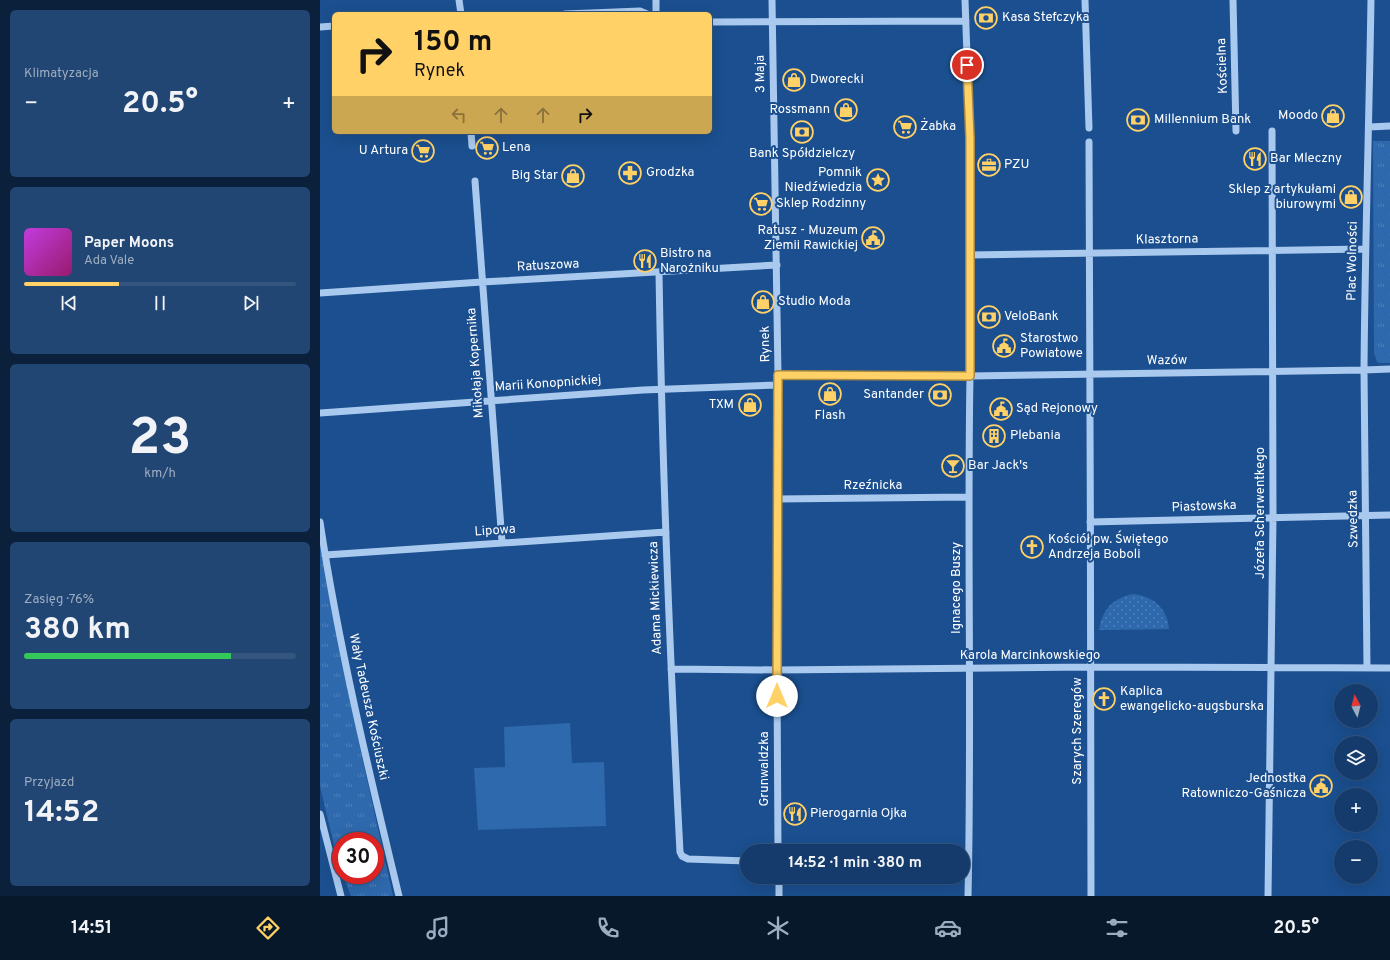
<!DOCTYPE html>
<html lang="pl">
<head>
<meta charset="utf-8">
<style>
  body { margin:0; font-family:Overpass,sans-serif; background:#214673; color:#f1f3f6; height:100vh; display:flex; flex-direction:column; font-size:15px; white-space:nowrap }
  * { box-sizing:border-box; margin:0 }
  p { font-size:13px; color:#9dadc1 }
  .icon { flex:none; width:22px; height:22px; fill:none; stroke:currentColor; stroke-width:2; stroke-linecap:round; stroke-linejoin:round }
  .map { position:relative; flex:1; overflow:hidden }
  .drawer { display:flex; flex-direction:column; gap:10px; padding:10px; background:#0b203b; width:320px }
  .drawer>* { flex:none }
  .guide { position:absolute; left:12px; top:12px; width:380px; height:122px; border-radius:6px; box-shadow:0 4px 16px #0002,0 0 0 1px #33557e; background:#ffd166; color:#111; overflow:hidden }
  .needle { width:26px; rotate:353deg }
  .buttons { position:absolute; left:1014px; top:684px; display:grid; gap:8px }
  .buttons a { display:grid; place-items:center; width:44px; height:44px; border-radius:50%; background:#143b6b; box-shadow:0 4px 16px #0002,0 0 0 1px #33557e; font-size:20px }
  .speed { position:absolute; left:12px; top:832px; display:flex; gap:8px; font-size:20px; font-weight:700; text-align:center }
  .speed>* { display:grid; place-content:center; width:52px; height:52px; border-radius:50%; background:#143b6b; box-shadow:0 4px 16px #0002,0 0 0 1px #33557e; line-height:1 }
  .speed .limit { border:6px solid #d22; background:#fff; color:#111 }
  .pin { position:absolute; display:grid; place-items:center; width:34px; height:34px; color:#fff; margin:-17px; border:2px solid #fff; border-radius:50%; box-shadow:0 1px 4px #0007 }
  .me { position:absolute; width:44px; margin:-22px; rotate:0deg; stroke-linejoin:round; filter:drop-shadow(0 0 3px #0008) }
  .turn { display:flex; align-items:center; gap:14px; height:84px; padding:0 16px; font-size:18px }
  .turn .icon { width:52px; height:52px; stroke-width:2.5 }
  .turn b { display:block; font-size:28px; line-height:34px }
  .lanes { display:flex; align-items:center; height:38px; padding:0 16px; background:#0003; justify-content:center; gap:20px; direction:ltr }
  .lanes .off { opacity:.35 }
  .big { font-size:30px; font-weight:700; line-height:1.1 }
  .drawer .tile { flex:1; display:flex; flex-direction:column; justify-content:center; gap:6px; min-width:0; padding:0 14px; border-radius:6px; background:#214673 }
  .drawer .dial { align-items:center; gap:0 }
  .dial b { font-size:52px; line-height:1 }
  .song { display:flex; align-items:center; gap:12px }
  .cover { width:48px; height:48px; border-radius:6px; background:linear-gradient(135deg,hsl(290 70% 55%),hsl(320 70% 35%)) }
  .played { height:4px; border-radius:2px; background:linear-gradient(90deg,#ffd166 35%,#33557e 35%) }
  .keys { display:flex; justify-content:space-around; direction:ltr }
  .heat { display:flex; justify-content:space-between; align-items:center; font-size:22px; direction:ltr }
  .charge { height:6px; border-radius:3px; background:linear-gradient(90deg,#34c759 76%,#33557e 0) }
  .trip { position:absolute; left:420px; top:844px; width:230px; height:40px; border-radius:20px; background:#143b6b; box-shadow:0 4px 16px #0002,0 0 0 1px #33557e; font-weight:700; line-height:40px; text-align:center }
  .dock { display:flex; height:64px; justify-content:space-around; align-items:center; background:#08182b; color:#9dadc1 }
  .dock .icon { width:28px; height:28px }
  .dock .active { color:#ffd166 }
  .dock b { font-size:18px; color:#f1f3f6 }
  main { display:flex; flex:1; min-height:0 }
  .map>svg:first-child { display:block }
  .grass { fill:url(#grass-dots) }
  .park { fill:url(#park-tufts) }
  .garden { fill:#2e69ad }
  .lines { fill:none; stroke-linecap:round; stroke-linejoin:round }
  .minor { stroke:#a9c9ee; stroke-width:7 }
  .route-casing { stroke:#a68842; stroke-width:10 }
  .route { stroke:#ffd166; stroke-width:7 }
  .labels { text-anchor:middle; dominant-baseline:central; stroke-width:4; stroke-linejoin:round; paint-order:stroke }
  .poi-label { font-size:13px; fill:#fff; stroke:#1b4f8f; text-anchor:start }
  .street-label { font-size:13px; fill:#fff; stroke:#1b4f8f }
</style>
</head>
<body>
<main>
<section class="drawer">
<div class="tile"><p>Klimatyzacja</p>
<div class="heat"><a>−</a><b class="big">20.5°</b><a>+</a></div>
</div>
<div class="tile">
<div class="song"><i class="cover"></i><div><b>Paper Moons</b><p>Ada Vale</p></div></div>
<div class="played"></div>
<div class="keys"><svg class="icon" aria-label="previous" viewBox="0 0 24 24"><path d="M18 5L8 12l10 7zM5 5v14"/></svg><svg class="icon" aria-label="pause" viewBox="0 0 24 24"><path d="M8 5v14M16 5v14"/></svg><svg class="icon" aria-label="next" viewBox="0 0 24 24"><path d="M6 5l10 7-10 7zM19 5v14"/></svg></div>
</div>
<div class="tile dial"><b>23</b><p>km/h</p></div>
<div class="tile"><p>Zasięg · 76%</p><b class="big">380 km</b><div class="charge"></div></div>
<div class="tile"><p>Przyjazd</p><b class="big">14:52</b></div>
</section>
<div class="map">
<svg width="1070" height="896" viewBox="0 0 1070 896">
  <defs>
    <pattern id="grass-dots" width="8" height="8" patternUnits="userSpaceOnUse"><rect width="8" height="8" fill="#2e69ad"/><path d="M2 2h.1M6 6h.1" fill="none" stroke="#4d80b9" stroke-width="1.8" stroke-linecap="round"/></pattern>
    <pattern id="park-tufts" width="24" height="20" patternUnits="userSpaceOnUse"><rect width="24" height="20" fill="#2e69ad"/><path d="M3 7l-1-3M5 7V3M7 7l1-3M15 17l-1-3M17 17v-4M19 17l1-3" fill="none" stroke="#4d80b9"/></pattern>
  </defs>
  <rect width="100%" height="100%" fill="#1b4f8f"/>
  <path class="grass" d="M 814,594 C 835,597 847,609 849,629 L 779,630 C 782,609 794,597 814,594 Z"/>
  <path class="park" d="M 1053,141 L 1070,141 L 1070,363 L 1060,363 L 1057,362 L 1054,353 Z
    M 0,545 L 20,650 L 40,748 L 73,896 L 31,896 L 23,875 L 55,875 L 55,841 L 21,841 L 21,868 L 16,854 L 0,786 Z"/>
  <path class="garden" d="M 250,723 L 252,763 L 284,762 L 286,826 L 158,830 L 154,768 L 185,767 L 184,727 Z"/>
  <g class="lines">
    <path class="minor" d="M 139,0 L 141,14
      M 336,0 L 336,14
      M 452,0 L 458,375 L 457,680 L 458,851
      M 765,0 L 769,128
      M 913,0 L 916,131
      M 1051,0 C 1049,123 1045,246 1044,370 L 1070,369
      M 245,14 L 320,11 L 327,14
      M 390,22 L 646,21
      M 0,27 L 14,26
      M 1049,127 L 1070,126
      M 151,132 L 152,146
      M 769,142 C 772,393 769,645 771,896
      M 155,181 L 182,542
      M 649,255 L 1045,249
      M 339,272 C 342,466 350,659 360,852 L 362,856 L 368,859 L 427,861
      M 0,293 L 162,282 L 457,265
      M 458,375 L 650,376 L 650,138 L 645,0
      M 0,413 L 323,390 L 458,385
      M 457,499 L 649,497
      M 0,522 C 19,648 49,772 79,896
      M 770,522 L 1070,515
      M 5,555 L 346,532
      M 351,669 L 457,670 L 769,667 L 1070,668
      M 0,814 L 21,896
      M 459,877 L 459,896
      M 648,896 C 652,723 647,550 650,376 L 1044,370 L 1047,668
      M 948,896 L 953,517 L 952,131"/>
  </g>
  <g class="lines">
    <g class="route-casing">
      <path id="route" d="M 457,696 L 458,375 L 650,376 L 650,138 L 647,65"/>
    </g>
    <use href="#route" class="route"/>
  </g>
  <defs>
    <g id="bank-ring" transform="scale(1.15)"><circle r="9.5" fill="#1b4f8f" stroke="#ffd166" stroke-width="1.5"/><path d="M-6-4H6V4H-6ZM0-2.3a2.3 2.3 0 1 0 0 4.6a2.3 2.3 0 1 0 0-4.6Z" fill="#ffd166"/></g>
    <g id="shop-ring" transform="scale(1.15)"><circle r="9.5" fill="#1b4f8f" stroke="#ffd166" stroke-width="1.5"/><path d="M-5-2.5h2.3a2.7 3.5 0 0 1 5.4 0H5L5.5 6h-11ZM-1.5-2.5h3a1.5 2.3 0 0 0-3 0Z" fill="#ffd166"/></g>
    <g id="supermarket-ring" transform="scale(1.15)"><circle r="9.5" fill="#1b4f8f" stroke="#ffd166" stroke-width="1.5"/><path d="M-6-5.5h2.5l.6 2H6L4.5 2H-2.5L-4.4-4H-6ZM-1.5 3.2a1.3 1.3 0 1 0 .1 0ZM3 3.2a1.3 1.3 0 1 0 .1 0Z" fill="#ffd166"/></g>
    <g id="restaurant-ring" transform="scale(1.15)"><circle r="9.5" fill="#1b4f8f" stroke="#ffd166" stroke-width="1.5"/><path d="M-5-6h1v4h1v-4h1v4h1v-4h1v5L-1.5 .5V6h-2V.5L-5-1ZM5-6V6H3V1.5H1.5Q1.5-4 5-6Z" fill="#ffd166"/></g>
    <g id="office-ring" transform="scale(1.15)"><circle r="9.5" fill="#1b4f8f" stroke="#ffd166" stroke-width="1.5"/><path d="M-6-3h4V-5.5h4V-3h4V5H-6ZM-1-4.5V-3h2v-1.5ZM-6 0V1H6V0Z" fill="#ffd166"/></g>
    <g id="pharmacy-ring" transform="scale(1.15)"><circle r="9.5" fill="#1b4f8f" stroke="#ffd166" stroke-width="1.5"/><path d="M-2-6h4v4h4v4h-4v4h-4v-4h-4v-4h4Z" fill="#ffd166"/></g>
    <g id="sight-ring" transform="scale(1.15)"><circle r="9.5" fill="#1b4f8f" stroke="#ffd166" stroke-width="1.5"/><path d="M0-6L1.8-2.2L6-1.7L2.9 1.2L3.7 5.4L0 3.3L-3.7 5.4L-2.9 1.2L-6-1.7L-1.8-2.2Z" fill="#ffd166"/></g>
    <g id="civic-ring" transform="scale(1.15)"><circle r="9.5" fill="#1b4f8f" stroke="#ffd166" stroke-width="1.5"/><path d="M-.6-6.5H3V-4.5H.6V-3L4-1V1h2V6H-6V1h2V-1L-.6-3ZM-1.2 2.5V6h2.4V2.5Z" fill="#ffd166"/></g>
    <g id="building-ring" transform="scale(1.15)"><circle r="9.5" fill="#1b4f8f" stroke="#ffd166" stroke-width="1.5"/><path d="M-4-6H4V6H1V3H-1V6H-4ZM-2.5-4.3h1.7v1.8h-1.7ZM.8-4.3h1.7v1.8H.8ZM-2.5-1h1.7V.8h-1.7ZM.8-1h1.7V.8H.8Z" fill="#ffd166"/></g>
    <g id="bar-ring" transform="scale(1.15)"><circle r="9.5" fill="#1b4f8f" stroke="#ffd166" stroke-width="1.5"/><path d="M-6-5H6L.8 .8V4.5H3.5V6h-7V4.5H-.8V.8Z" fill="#ffd166"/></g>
    <g id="church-ring" transform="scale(1.15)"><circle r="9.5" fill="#1b4f8f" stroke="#ffd166" stroke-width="1.5"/><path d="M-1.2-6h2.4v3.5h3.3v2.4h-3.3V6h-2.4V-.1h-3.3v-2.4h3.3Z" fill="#ffd166"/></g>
  </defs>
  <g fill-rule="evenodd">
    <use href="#bank-ring" x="666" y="18"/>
    <use href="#shop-ring" x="474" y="80"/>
    <use href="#shop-ring" x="526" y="110"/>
    <use href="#shop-ring" x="1013" y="116"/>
    <use href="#bank-ring" x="818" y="120"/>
    <use href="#supermarket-ring" x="585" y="127"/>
    <use href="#bank-ring" x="482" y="132"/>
    <use href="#supermarket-ring" x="167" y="148"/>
    <use href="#supermarket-ring" x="103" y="151"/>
    <use href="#restaurant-ring" x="935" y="159"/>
    <use href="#office-ring" x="669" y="165"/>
    <use href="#pharmacy-ring" x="310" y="173"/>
    <use href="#shop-ring" x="253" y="176"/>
    <use href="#sight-ring" x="558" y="180"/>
    <use href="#shop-ring" x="1031" y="197"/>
    <use href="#supermarket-ring" x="441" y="204"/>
    <use href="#civic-ring" x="553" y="238"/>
    <use href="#restaurant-ring" x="325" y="261"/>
    <use href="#shop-ring" x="443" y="302"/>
    <use href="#bank-ring" x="669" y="317"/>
    <use href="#civic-ring" x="684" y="346"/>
    <use href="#shop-ring" x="510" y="394"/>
    <use href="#bank-ring" x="620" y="395"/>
    <use href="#shop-ring" x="430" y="405"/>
    <use href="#civic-ring" x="681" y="409"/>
    <use href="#building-ring" x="674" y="436"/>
    <use href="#bar-ring" x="633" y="466"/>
    <use href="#church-ring" x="712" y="547"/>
    <use href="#church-ring" x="784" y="699"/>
    <use href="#civic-ring" x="1001" y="786"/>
    <use href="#restaurant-ring" x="475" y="814"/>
  </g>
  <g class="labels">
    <g class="poi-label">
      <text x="682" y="18">Kasa Stefczyka</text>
      <text x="490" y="80">Dworecki</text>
      <text x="510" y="110" text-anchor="end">Rossmann</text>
      <text x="998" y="116" text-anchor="end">Moodo</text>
      <text x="834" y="120">Millennium Bank</text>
      <text x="600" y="127">Żabka</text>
      <text x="182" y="148">Lena</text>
      <text x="88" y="151" text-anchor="end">U Artura</text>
      <text x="482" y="154" text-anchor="middle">Bank Spółdzielczy</text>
      <text x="950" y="159">Bar Mleczny</text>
      <text x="684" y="165">PZU</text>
      <text x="326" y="173">Grodzka</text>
      <text x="542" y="173" text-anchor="end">Pomnik<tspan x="542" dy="15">Niedźwiedzia</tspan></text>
      <text x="238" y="176" text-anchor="end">Big Star</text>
      <text x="1016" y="190" text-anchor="end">Sklep z artykułami<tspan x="1016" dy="15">biurowymi</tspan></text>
      <text x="456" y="204">Sklep Rodzinny</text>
      <text x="538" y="231" text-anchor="end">Ratusz - Muzeum<tspan x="538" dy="15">Ziemii Rawickiej</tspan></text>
      <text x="340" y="254">Bistro na<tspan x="340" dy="15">Narożniku</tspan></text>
      <text x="458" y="302">Studio Moda</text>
      <text x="684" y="317">VeloBank</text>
      <text x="700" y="339">Starostwo<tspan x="700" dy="15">Powiatowe</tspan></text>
      <text x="604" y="395" text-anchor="end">Santander</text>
      <text x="414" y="405" text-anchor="end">TXM</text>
      <text x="696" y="409">Sąd Rejonowy</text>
      <text x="510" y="416" text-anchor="middle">Flash</text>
      <text x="690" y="436">Plebania</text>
      <text x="648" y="466">Bar Jack's</text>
      <text x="728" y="540">Kościół pw. Świętego<tspan x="728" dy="15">Andrzeja Boboli</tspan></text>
      <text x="800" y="692">Kaplica<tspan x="800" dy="15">ewangelicko-augsburska</tspan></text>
      <text x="986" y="779" text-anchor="end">Jednostka<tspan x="986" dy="15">Ratowniczo-Gaśnicza</tspan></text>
      <text x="490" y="814">Pierogarnia Ojka</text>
    </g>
    <g class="street-label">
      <text transform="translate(903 66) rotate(-92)">Kościelna</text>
      <text transform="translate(441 74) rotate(-91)">3 Maja</text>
      <text transform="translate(847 240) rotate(-1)">Klasztorna</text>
      <text transform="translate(1033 261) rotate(-89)">Plac Wolności</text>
      <text transform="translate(228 266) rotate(-3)">Ratuszowa</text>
      <text transform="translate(446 344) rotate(-91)">Rynek</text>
      <text transform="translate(847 361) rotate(-1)">Wazów</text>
      <text transform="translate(156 363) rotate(-94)">Mikołaja Kopernika</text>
      <text transform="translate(228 384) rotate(-4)">Marii Konopnickiej</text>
      <text x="553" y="486">Rzeźnicka</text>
      <text transform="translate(884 507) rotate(-2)">Piastowska</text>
      <text transform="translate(941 513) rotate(-90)">Józefa Scherwentkego</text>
      <text transform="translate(1034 519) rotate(-91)">Szwedzka</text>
      <text transform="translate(175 531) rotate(-4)">Lipowa</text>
      <text transform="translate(637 588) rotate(-90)">Ignacego Buszy</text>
      <text transform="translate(336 598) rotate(-92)">Adama Mickiewicza</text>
      <text x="710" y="656">Karola Marcinkowskiego</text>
      <text transform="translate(48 707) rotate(78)">Wały Tadeusza Kościuszki</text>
      <text transform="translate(758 731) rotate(-90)">Szarych Szeregów</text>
      <text transform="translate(445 769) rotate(-90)">Grunwaldzka</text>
    </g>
  </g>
</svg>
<div class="buttons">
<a><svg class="needle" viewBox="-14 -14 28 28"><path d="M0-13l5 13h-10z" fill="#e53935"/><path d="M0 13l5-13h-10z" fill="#9dadc1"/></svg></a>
<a><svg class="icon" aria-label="layers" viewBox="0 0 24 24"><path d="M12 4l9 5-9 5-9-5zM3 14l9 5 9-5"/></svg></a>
<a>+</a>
<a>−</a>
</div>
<div class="speed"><div class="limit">30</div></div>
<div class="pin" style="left:647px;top:65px;background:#d93025"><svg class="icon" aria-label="arrive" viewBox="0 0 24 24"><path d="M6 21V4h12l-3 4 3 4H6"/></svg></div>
<svg class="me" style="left:457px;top:696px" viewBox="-20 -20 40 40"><circle r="19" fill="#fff"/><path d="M0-13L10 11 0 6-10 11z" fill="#ffd166"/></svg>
<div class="trip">14:52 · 1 min · 380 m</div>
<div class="guide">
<div class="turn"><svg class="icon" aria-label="right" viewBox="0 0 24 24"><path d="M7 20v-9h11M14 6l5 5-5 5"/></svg><div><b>150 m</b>Rynek</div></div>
<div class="lanes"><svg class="icon off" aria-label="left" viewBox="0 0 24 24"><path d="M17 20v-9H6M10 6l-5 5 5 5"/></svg><svg class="icon off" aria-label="ahead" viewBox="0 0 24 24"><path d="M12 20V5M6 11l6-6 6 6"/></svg><svg class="icon off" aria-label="ahead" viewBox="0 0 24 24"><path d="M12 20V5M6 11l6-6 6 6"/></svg><svg class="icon" aria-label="right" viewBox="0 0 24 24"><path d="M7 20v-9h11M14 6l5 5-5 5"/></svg></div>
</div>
</div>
</main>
<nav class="dock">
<b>14:51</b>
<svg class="icon active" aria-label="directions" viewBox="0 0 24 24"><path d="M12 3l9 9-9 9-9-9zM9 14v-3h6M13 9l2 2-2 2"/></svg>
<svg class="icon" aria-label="music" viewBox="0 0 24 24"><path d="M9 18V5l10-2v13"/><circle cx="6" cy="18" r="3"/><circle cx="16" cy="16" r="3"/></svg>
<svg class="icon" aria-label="phone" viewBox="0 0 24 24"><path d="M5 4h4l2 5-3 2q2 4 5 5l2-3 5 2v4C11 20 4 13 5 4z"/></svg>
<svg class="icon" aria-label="climate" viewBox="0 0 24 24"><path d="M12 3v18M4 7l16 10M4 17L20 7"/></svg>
<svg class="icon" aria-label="car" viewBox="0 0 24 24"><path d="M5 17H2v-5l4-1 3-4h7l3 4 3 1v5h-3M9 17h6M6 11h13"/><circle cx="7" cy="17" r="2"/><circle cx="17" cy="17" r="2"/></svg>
<svg class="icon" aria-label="filters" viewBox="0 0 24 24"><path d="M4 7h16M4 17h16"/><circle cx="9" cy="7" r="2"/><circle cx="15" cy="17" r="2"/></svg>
<b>20.5°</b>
</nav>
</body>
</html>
